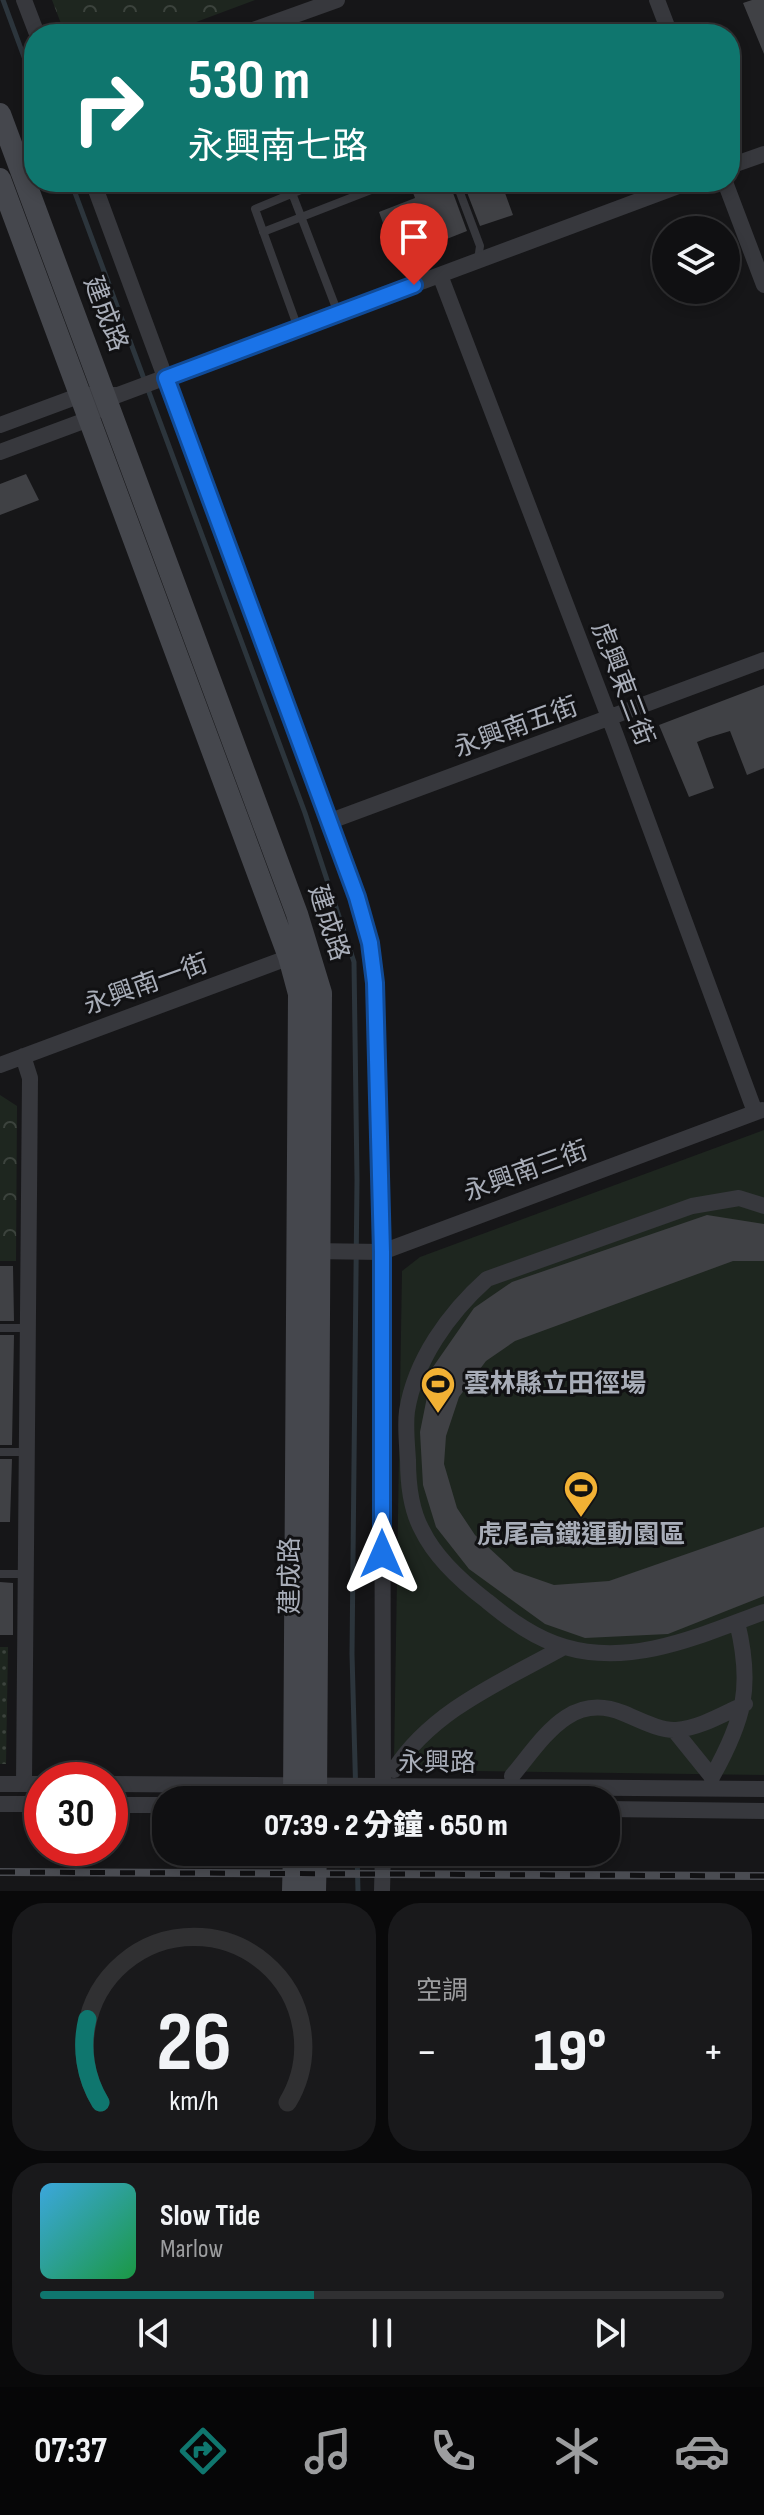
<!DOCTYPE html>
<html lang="zh-TW">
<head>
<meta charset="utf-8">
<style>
  body { margin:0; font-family:"Sofia Sans Condensed","Noto Sans TC",sans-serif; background:#19191b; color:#f1f3f6; height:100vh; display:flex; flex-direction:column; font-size:30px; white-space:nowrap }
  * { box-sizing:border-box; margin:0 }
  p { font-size:26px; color:#9c9d9f }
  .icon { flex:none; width:44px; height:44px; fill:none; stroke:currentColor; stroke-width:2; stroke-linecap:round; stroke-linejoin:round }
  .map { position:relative; height:1891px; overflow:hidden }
  .side { display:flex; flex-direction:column; gap:12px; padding:12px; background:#09090a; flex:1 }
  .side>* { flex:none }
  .banner { position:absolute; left:24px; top:24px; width:716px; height:168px; border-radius:32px; box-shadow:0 4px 12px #0003,0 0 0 2px #303032; background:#0f766e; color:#fff; overflow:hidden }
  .buttons { position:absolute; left:652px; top:216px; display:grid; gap:16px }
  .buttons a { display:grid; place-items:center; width:88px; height:88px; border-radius:50%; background:#101012; box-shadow:0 4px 12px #0003,0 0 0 2px #303032; font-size:40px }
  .speed { position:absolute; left:24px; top:1762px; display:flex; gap:16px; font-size:40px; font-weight:700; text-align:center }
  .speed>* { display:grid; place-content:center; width:104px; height:104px; border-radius:50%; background:#101012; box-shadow:0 4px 12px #0003,0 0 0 2px #303032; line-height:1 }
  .speed .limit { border:12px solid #d22; background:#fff; color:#111 }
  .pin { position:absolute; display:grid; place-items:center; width:68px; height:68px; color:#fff; margin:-82px -34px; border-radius:50% 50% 50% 0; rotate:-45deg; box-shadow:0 0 8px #0007 }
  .pin .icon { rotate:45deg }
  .me { position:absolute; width:88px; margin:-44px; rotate:0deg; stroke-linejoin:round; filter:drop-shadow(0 0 6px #0008) }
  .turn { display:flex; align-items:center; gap:28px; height:168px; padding:0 32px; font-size:36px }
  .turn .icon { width:104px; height:104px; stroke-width:2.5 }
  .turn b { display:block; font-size:56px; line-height:68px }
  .big { font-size:60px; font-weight:800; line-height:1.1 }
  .side .widget { flex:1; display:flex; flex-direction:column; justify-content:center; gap:12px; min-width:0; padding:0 28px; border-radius:32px; background:#19191b }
  .side .dial { align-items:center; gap:0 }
  .dial svg { height:208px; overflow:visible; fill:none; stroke:#303032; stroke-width:7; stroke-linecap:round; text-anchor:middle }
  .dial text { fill:#f1f3f6; stroke:none }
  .song { display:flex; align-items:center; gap:24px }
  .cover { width:96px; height:96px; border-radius:12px; background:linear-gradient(135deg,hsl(200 70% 55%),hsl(140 70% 35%)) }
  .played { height:8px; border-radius:4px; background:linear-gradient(90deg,#0f766e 40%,#303032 40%) }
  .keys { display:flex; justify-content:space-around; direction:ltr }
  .heat { display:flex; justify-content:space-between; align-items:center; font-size:44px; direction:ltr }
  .side .tiles { flex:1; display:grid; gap:12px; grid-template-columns:1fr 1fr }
  .widget:last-child { grid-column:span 2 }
  .trip { position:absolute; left:152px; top:1786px; width:468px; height:80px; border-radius:32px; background:#101012; box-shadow:0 4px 12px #0003,0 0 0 2px #303032; font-weight:800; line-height:80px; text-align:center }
  .tabs { display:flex; height:128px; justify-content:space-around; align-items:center; background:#060607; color:#9c9d9f }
  .tabs .icon { width:56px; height:56px }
  .tabs .on { color:#0f766e }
  .tabs b { font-size:36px; color:#f1f3f6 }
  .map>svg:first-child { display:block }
  .grass { fill:url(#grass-dots) }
  .forest { fill:url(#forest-crowns) }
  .pitch { fill:#1e261f }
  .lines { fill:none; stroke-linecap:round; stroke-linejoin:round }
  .stream { stroke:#2c353c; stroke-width:5 }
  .building { fill:#404145 }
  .lane { stroke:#37383d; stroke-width:8 }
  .street { stroke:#37383d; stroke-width:16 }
  .secondary { stroke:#45474d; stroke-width:22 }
  .rail-casing { stroke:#4a4c52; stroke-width:8 }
  .rail { stroke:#111113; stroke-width:5; stroke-dasharray:15; stroke-linecap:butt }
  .route-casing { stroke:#114b97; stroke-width:20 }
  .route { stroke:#1a73e8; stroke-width:14 }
  .labels { text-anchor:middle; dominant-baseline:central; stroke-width:6; stroke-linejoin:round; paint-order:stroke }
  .street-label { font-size:26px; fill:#a8adb8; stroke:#111113 }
  .poi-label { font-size:26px; font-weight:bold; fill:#a8adb8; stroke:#111113; text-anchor:start }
</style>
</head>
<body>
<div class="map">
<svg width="764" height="1891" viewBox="0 0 764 1891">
  <defs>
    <pattern id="grass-dots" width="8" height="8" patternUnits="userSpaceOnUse" patternTransform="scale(2)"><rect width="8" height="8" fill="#1e261f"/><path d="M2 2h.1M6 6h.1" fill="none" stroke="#3c433d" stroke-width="1.8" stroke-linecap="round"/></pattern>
    <pattern id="forest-crowns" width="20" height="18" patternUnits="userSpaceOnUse" patternTransform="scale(2)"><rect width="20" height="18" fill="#1e261f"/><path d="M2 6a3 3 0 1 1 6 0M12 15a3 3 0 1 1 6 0" fill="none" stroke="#3c433d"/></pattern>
  </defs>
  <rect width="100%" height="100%" fill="#161618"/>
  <path class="grass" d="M 0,1647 L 8,1647 L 6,1764 L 0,1764 Z"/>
  <path class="forest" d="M 52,0 L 255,0 L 164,34 L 65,34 Z
    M 0,1095 L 17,1106 L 16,1261 L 0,1261 Z"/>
  <path class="pitch" d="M 764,1130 L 764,1775 L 400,1770 L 394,1761 L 402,1271 L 420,1257 Z"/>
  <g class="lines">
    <path class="stream" d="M 3,0 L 34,84
      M 71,182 L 305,813 L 354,962 L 357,1180 L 352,1654 L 356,1800
      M 357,1852 L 358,1891"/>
  </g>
  <path class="building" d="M 752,0 L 764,0 L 764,54 L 743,3 Z
    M 409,182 L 449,182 L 467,231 L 396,259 L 379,212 L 415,198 Z
    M 463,182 L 501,182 L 513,215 L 480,226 Z
    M 26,474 L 39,500 L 0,515 L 0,484 Z
    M 764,685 L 764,768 L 747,775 L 730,731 L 707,738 L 697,742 L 714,788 L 689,797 L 659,725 Z
    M 707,1215 L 764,1224 L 764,1261 L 733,1261 L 515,1341 L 486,1361 L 459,1397 L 446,1436 L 444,1464 L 457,1508 L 475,1535 L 514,1571 L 554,1585 L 609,1581 L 764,1527 L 764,1596 L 668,1634 L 585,1638 L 545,1624 L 469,1569 L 436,1527 L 423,1485 L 420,1432 L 433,1367 L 474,1308 L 512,1282 Z
    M 0,1266 L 13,1266 L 14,1321 L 0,1321 Z
    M 0,1335 L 14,1335 L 12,1445 L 0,1445 Z
    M 0,1459 L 12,1459 L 10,1522 L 0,1522 Z
    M 0,1582 L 13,1583 L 13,1635 L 0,1635 Z"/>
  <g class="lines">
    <path class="lane" d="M 456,182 L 480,246 L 478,260
      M 292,193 L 338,313
      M 263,232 L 389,183
      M 298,328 L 255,209 L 320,182
      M 0,1328 L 28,1328
      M 0,1452 L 26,1452
      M 0,1574 L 25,1574"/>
    <path class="street" d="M 24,0 L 37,34
      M 657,0 L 670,34
      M 242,34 L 337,0
      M 730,166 L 764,154
      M 93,182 L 357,897 L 370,943 L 375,983 L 382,1252 L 383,1800
      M 725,182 L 764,285
      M 440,275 L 615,733 L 755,1112
      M 0,425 L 81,395 L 118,395 L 689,182
      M 0,452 L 89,419 L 106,398
      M 328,822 L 764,660
      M 23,1056 L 30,1078 L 24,1784
      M 0,1065 L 298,954
      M 764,1206 L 739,1198 L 692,1206 L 487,1279 C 449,1313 415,1360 407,1411 C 405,1426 407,1444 408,1460 C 408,1482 411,1510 422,1530 C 436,1559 462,1582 487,1601 C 510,1620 536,1639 565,1647 C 633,1667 701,1635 764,1612
      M 311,1251 L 382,1252 L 762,1110
      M 674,1730 L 712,1777 C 744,1720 753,1687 737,1622
      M 394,1770 C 432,1710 503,1681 564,1647
      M 512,1776 C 543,1739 570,1691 623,1713 C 638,1719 660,1731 676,1730 C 700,1728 723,1714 745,1704
      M 0,1784 L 42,1784
      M 110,1784 L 764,1789
      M 0,1804 L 42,1804
      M 110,1805 L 166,1805
      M 606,1809 L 764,1811
      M 382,1891 L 383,1852"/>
    <path class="secondary" d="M 0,114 L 297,914 L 321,993 L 316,1800
      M 0,179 L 289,957 L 299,994 L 294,1800
      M 293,1891 L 294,1852
      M 315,1891 L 316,1852"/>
    <g class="rail-casing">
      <path id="rail" d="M 0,1872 L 764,1876"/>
    </g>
    <use href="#rail" class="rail"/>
  </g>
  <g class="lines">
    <g class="route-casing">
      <path id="route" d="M 382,1554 L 382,1252 L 375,983 L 370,943 L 357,897 L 166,378 L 414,285"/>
    </g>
    <use href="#route" class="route"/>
  </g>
  <defs>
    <g id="stadium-pin" transform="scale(1.8)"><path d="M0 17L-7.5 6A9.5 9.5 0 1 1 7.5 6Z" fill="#f2b134" stroke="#111113"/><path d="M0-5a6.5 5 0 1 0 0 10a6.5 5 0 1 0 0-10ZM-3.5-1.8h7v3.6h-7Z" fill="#111"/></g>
  </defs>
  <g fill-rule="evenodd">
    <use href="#stadium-pin" x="438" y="1384"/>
    <use href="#stadium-pin" x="581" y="1488"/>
  </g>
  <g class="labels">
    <g class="street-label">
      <text transform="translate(105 314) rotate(69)">建成路</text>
      <text transform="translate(622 684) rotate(69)">虎興東三街</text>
      <text transform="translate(516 728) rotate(-20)">永興南五街</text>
      <text transform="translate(328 923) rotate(72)">建成路</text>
      <text transform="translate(146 985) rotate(-20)">永興南一街</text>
      <text transform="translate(526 1172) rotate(-20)">永興南三街</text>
      <text transform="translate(290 1576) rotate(-90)">建成路</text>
      <text x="437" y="1763">永興路</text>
    </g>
    <g class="poi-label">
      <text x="464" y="1384">雲林縣立田徑場</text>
      <text x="581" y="1535" text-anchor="middle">虎尾高鐵運動園區</text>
    </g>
  </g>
</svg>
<div class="buttons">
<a><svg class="icon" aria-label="layers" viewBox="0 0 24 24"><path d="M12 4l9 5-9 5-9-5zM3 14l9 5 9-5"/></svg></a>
</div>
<div class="speed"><div class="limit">30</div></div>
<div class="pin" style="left:414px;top:285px;background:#d93025"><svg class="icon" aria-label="arrive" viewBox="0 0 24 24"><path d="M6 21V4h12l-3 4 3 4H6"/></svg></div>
<svg class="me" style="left:382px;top:1554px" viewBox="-20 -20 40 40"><path d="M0-17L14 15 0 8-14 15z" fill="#1a73e8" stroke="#fff" stroke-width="4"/></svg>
<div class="trip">07:39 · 2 分鐘 · 650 m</div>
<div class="banner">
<div class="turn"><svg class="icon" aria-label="right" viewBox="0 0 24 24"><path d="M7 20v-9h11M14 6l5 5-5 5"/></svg><div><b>530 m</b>永興南七路</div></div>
</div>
</div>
<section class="side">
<div class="tiles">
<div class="widget dial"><svg viewBox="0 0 100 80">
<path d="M14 69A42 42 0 1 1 86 69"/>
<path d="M14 69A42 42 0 0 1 9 37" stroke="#0f766e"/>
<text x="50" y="56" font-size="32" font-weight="700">26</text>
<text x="50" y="72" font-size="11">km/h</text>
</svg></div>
<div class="widget"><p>空調</p>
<div class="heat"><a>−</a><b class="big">19°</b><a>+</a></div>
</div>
<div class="widget">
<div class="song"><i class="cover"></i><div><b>Slow Tide</b><p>Marlow</p></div></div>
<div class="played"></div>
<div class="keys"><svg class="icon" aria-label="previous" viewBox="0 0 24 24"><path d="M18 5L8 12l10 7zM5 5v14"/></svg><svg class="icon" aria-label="pause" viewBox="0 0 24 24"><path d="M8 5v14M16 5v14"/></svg><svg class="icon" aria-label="next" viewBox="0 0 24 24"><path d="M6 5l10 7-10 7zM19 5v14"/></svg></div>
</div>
</div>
</section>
<nav class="tabs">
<b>07:37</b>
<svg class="icon on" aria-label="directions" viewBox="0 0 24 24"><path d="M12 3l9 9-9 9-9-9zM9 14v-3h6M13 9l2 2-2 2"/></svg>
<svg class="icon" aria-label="music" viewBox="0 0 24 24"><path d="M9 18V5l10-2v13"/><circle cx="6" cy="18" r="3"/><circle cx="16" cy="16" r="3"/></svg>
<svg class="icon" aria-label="phone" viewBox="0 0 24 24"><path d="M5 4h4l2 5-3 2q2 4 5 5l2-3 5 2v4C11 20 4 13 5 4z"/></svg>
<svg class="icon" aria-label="climate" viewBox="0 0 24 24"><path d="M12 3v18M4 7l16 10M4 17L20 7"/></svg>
<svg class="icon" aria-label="car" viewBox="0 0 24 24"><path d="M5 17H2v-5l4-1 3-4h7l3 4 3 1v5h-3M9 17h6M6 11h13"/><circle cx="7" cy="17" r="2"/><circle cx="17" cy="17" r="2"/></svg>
</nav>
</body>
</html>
